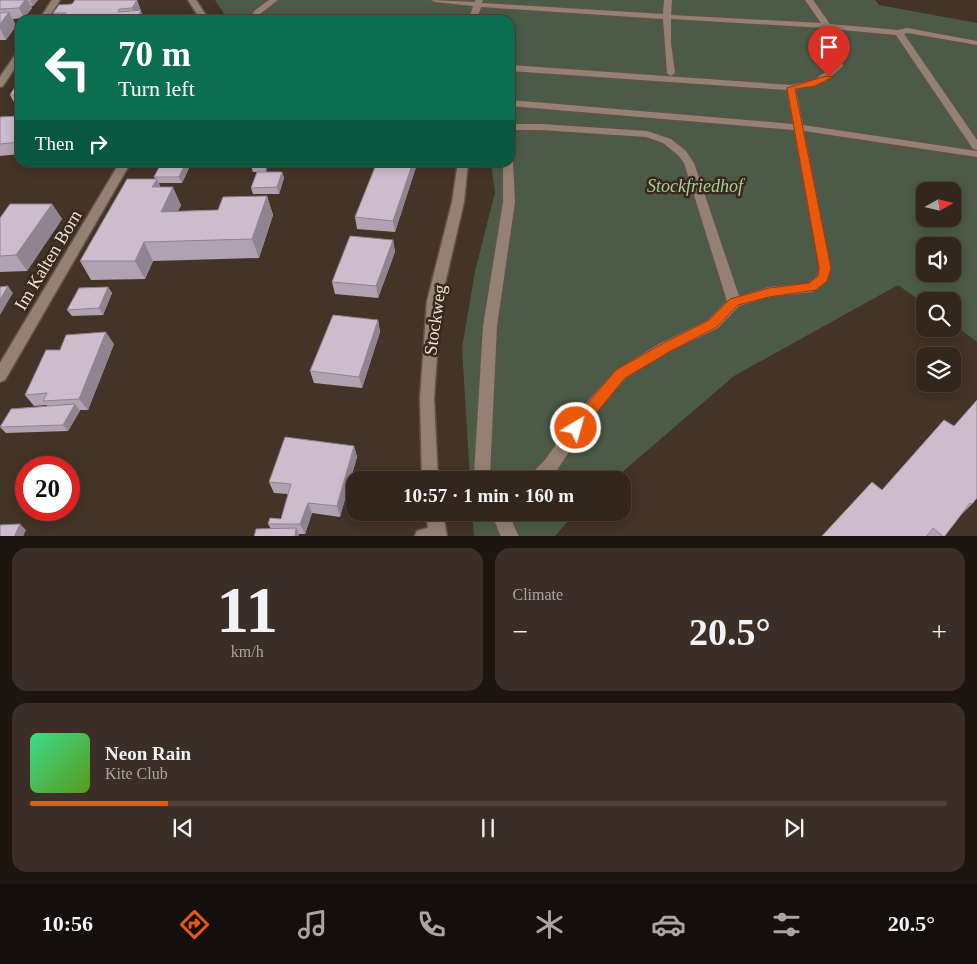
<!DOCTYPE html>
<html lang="en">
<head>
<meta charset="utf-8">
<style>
  body { margin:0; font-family:Georgia,serif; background:#3b2e26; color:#f1f3f6; height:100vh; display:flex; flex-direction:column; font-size:19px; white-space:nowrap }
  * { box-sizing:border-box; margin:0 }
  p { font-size:16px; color:#a9a5a4 }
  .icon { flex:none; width:28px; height:28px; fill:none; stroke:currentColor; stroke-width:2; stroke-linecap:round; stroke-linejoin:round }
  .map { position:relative; height:536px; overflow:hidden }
  .side { display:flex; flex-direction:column; gap:12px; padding:12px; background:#1c1510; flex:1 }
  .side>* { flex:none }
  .top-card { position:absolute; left:15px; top:15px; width:500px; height:152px; border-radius:15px; box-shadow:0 2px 12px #0003,0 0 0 1px #4e433b; background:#0b6e4f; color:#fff; overflow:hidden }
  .needle { width:32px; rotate:82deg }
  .controls { position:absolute; left:916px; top:182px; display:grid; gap:10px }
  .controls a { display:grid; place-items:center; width:45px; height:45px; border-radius:10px; background:#33261d; box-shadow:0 2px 12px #0003,0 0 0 1px #4e433b; font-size:25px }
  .speed { position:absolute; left:15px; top:456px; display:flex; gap:10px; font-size:25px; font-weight:700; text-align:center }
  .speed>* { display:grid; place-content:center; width:65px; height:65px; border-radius:50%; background:#33261d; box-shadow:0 2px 12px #0003,0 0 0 1px #4e433b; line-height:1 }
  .speed .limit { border:8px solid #d22; background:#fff; color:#111 }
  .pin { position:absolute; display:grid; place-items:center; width:42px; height:42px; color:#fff; margin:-51px -21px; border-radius:50% 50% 50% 0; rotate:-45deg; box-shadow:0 0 5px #0007 }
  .pin .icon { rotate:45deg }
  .me { position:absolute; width:55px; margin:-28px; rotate:37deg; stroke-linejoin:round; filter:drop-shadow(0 0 4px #0008) }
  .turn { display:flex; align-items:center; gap:18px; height:105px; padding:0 20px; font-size:22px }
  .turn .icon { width:65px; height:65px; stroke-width:2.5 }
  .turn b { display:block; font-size:35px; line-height:42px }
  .then { display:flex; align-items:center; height:48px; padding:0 20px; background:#0003; gap:10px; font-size:19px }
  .big { font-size:38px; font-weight:700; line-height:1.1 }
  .side .card { flex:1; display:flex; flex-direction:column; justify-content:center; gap:8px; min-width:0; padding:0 18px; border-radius:15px; background:#3b2e26 }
  .side .dial { align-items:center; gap:0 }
  .dial b { font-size:65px; line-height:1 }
  .song { display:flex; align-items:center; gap:15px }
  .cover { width:60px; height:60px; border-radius:8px; background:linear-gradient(135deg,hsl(150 70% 55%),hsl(90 70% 35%)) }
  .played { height:5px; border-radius:2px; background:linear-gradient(90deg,#ea580c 15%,#4e433b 15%) }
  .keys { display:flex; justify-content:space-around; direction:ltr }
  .heat { display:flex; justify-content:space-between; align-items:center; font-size:28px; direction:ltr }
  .side .tiles { flex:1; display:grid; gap:12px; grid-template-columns:1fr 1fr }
  .card:last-child { grid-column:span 2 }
  .trip { position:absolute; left:346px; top:471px; width:285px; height:50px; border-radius:15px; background:#33261d; box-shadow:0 2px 12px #0003,0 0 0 1px #4e433b; font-weight:700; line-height:50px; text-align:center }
  .tab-bar { display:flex; height:80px; justify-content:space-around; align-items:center; background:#140f0c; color:#a9a5a4 }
  .tab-bar .icon { width:35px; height:35px }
  .tab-bar .selected { color:#ea580c }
  .tab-bar b { font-size:22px; color:#f1f3f6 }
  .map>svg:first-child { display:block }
  .green { fill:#4c5b47; fill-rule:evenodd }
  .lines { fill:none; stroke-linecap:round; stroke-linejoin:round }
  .lane-casing { stroke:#615248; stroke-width:3 }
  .street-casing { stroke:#615248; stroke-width:3 }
  .secondary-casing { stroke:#615248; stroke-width:3 }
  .lane { fill:#948173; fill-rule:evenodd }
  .street { fill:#948173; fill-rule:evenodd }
  .secondary { fill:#948173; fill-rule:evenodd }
  .wall { fill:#b0a2b1 }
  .shaded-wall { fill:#908490 }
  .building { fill:#cdbcce; stroke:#908490 }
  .route { fill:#ea580c; stroke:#983908 }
  .labels { text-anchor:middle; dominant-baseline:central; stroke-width:5; stroke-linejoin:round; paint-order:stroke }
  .park-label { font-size:18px; font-style:italic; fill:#a5d099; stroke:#39291d }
  .street-label { font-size:18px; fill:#eee3dc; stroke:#39291d }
</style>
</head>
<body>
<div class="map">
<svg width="977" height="537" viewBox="0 0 977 537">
  <rect width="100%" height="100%" fill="#443327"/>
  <path class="green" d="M 215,0 L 875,0 L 879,5 L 977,23 L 977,342 L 953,324 L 952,301 L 925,301 L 925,304 L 898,285 L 734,376 L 613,480 L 470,480 L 462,348 L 475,271 L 495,193 L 491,163 L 510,162 L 510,20 L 228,20 ZM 925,191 L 952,191 L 952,219 L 925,219 ZM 925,246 L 952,246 L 952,274 L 925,274 Z
    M 472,513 L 575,513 L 554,537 L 474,536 Z"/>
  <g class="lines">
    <g class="lane-casing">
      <path id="lane" d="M 269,0 L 278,0 L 260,14 L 258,20 L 250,20 L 254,11 Z
        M 431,0 L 475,2 L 475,0 L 483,0 L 482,3 L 663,14 L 664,0 L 672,0 L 671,15 L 821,23 L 805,0 L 813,0 L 830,24 L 898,30 L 907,28 L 977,41 L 977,45 L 908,33 L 904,34 L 977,140 L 977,150 L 973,149 L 896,35 L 832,29 L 843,66 L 826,81 L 796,90 L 803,125 L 977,151 L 977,157 L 804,131 L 831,268 L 827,281 L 812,292 L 769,297 L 739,306 L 718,328 L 669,352 L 626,378 L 590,420 L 557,470 L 547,480 L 528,480 L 530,475 L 545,460 L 580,410 L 616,370 L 659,344 L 708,320 L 727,301 L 684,163 L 678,155 L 663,143 L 646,137 L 541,130 L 510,130 L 510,124 L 541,124 L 647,131 L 671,139 L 686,151 L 694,163 L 739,296 L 769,287 L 809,283 L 817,276 L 819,268 L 794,130 L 510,106 L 510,100 L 793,124 L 787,90 L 510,71 L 510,65 L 791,85 L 814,80 L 834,66 L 824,28 L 671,19 L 671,43 L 675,73 L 671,76 L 667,73 L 663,19 L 481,7 L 477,20 L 469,20 L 473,6 L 435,2 Z
        M 510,159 L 513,162 L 515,202 L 497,326 L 490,474 L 492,480 L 476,480 L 474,474 L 483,326 L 503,202 L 503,162 L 510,162 Z
        M 491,512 L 508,512 L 519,537 L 501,537 Z"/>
    </g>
    <g class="street-casing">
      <path id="street" d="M 52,0 L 60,0 L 47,20 L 39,20 Z
        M 20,51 L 20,60 L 3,86 L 0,87 L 0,77 L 17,52 Z
        M 120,162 L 131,162 L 5,380 L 0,382 L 0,363 Z
        M 437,525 L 443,528 L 445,537 L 414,537 L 417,531 Z"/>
    </g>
    <g class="secondary-casing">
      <path id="secondary" d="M 188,0 L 196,0 L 209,20 L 201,20 Z
        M 458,162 L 468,162 L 464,202 L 441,301 L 434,398 L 438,480 L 422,480 L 420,398 L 427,301 L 452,202 Z
        M 426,512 L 443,512 L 447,537 L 429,537 Z"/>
    </g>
    <use href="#lane" class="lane"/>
    <use href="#street" class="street"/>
    <use href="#secondary" class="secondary"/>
  </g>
  <path class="wall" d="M 0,0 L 38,0 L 33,6 L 31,6 L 32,8 L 24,18 L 13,19 L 16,26 L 6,40 L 0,40 Z
    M 137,0 L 144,20 L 56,20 L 53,13 Z
    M 20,79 L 20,105 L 16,106 L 10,95 Z
    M 20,116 L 20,154 L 0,156 L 0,117 Z
    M 62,162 L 99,162 L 62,163 Z
    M 162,162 L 208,162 L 207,163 L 187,163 L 189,168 L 182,183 L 159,183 L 160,187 L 181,205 L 178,211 L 218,210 L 267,196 L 273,215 L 259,258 L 153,261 L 145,279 L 91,280 L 80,261 L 155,179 L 154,177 Z
    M 248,162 L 289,162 L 288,166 L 267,166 L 266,172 L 282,172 L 284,178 L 279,194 L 253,194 L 251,188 L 257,172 L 253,172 L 251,166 L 249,166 Z
    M 417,164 L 395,232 L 357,229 L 355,217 Z
    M 52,204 L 62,219 L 27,271 L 0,272 L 0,218 Z
    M 393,240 L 395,252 L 378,298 L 335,294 L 332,282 Z
    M 108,287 L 112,293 L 103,315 L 72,316 L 67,310 Z
    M 378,320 L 380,332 L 362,388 L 314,383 L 310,371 Z
    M 114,344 L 88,410 L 80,410 L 68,431 L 6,433 L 0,427 L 47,406 L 47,405 L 34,406 L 25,395 L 60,350 Z
    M 944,420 L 972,504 L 962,514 L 944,537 L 821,537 L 882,490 Z
    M 354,446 L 357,457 L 340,517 L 312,513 L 305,534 L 299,534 L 298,537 L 254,537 L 271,529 L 268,524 L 281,519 L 288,494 L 274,493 L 269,482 Z"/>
  <path class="shaded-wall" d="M 25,0 L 28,0 L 32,8 L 24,18 L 19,8 Z
    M 31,0 L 38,0 L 33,6 L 30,1 Z
    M 137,0 L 144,20 L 136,20 L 136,19 L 132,8 Z
    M 9,12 L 16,26 L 6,40 L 0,29 L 0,24 Z
    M 109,16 L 111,20 L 104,20 Z
    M 186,162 L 187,162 L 189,168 L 182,183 L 179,177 Z
    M 263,162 L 266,162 L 267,166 L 266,172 Z
    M 413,162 L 417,162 L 417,164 L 395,232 L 393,221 Z
    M 282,172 L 284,178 L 279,194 L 277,187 Z
    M 157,179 L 165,197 L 152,187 Z
    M 173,187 L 181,205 L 169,230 L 161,212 Z
    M 267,196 L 273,215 L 259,258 L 252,239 Z
    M 52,204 L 62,219 L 27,271 L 16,255 Z
    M 393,240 L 395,252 L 378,298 L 376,286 Z
    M 144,242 L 153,261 L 145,279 L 135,261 Z
    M 8,286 L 13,293 L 0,315 L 0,300 Z
    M 108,287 L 112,293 L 103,315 L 99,308 Z
    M 378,320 L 380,332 L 362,388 L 359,377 Z
    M 106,332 L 114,344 L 88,410 L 79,399 Z
    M 75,404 L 80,411 L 68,431 L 63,425 Z
    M 354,446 L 357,457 L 340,517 L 337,506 Z
    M 308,503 L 312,513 L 305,534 L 300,524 Z
    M 20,524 L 26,530 L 23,537 L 14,537 Z
    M 296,528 L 299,534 L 298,537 L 295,537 Z"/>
  <path class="building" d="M 0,0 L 25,0 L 19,8 L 0,9 Z
    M 75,0 L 137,0 L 132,8 L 119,9 L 118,12 L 141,10 L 136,20 L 116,20 L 119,16 L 109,16 L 104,20 L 68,20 L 68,19 L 62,19 L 66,13 L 53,13 L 59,5 L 72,4 Z
    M 9,12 L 0,24 L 0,13 Z
    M 20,79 L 20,94 L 10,95 Z
    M 20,116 L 20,127 L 17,131 L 20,131 L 20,142 L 0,144 L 0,117 Z
    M 162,162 L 186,162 L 179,177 L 154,177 Z
    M 377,162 L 413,162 L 393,221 L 355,217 Z
    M 257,172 L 282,172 L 277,187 L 251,188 Z
    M 127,179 L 157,179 L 152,187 L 173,187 L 161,212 L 218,210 L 223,197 L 267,196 L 252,239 L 144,242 L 135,261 L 80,261 Z
    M 10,204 L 52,204 L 16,255 L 0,256 L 0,218 Z
    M 350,236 L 393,240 L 376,286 L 332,282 Z
    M 8,286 L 0,300 L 0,287 Z
    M 108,287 L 99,308 L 67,310 L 79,288 Z
    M 333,315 L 378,320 L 359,377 L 310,371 Z
    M 106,332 L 79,399 L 43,401 L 47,393 L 25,395 L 46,350 L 60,350 L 66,335 Z
    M 977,400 L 977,498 L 972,504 L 970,503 L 944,537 L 933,528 L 926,537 L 821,537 L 872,482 L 882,490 L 944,420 L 954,426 Z
    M 75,404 L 63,425 L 0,427 L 11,409 Z
    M 285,437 L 354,446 L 337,506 L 308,503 L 300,524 L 268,524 L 270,518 L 281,519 L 291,484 L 269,482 Z
    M 20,524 L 14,537 L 0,537 L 0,525 Z
    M 296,528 L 295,537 L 254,537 L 256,529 Z"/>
  <path class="route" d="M 826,76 L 833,77 L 815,86 L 795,89 L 831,268 L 827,281 L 816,290 L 769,297 L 738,305 L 717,327 L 669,352 L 625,378 L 581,432 L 576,434 L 571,432 L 569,428 L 571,423 L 616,370 L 660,345 L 709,320 L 730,299 L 769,288 L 809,283 L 818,276 L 819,268 L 787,88 Z"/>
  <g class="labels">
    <g class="park-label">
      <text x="695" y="186">Stockfriedhof</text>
    </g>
    <g class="street-label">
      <text transform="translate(48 260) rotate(-59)">Im Kalten Born</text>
      <text transform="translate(435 320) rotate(-82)">Stockweg</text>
    </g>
  </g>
</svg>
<div class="controls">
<a><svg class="needle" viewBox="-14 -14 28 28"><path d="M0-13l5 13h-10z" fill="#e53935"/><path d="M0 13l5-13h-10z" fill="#a9a5a4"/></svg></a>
<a><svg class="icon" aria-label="sound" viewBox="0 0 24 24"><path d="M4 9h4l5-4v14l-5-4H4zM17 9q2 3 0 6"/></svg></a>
<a><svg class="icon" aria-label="search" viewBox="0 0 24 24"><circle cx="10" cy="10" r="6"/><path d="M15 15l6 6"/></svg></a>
<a><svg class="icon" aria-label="layers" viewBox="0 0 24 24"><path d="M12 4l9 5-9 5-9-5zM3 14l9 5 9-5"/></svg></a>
</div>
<div class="speed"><div class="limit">20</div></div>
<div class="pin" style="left:829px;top:77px;background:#d93025"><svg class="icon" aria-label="arrive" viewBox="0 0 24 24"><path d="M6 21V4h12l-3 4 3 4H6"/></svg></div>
<svg class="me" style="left:576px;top:428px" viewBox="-20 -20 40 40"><circle r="17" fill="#ea580c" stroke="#fff" stroke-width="3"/><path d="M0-11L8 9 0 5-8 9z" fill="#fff"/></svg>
<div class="trip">10:57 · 1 min · 160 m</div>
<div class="top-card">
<div class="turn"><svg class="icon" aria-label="left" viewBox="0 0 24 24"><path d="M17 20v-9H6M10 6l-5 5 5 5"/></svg><div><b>70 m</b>Turn left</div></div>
<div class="then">Then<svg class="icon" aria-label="right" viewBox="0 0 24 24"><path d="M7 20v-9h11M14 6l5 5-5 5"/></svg></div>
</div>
</div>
<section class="side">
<div class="tiles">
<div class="card dial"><b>11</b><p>km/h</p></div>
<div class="card"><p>Climate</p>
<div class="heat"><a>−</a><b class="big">20.5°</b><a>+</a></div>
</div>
<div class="card">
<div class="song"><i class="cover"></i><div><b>Neon Rain</b><p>Kite Club</p></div></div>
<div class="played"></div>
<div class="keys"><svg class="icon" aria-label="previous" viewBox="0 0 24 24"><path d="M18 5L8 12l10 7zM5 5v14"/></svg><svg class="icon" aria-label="pause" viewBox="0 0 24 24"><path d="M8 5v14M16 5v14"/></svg><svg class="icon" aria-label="next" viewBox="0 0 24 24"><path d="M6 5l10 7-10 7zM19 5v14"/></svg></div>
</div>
</div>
</section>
<nav class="tab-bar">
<b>10:56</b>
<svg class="icon selected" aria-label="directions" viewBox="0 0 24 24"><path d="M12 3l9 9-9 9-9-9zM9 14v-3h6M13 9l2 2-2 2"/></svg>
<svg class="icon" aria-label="music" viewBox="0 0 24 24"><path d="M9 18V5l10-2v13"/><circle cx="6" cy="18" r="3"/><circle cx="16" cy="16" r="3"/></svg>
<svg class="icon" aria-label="phone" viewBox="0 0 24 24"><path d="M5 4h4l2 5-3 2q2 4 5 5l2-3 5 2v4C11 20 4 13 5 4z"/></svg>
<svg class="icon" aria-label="climate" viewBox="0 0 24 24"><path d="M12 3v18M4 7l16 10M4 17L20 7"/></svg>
<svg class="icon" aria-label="car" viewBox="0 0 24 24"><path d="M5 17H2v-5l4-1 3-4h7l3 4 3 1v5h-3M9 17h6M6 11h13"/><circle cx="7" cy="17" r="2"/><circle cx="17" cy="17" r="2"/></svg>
<svg class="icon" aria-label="filters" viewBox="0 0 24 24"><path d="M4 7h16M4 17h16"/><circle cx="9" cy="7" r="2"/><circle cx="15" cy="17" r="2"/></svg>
<b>20.5°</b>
</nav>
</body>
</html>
